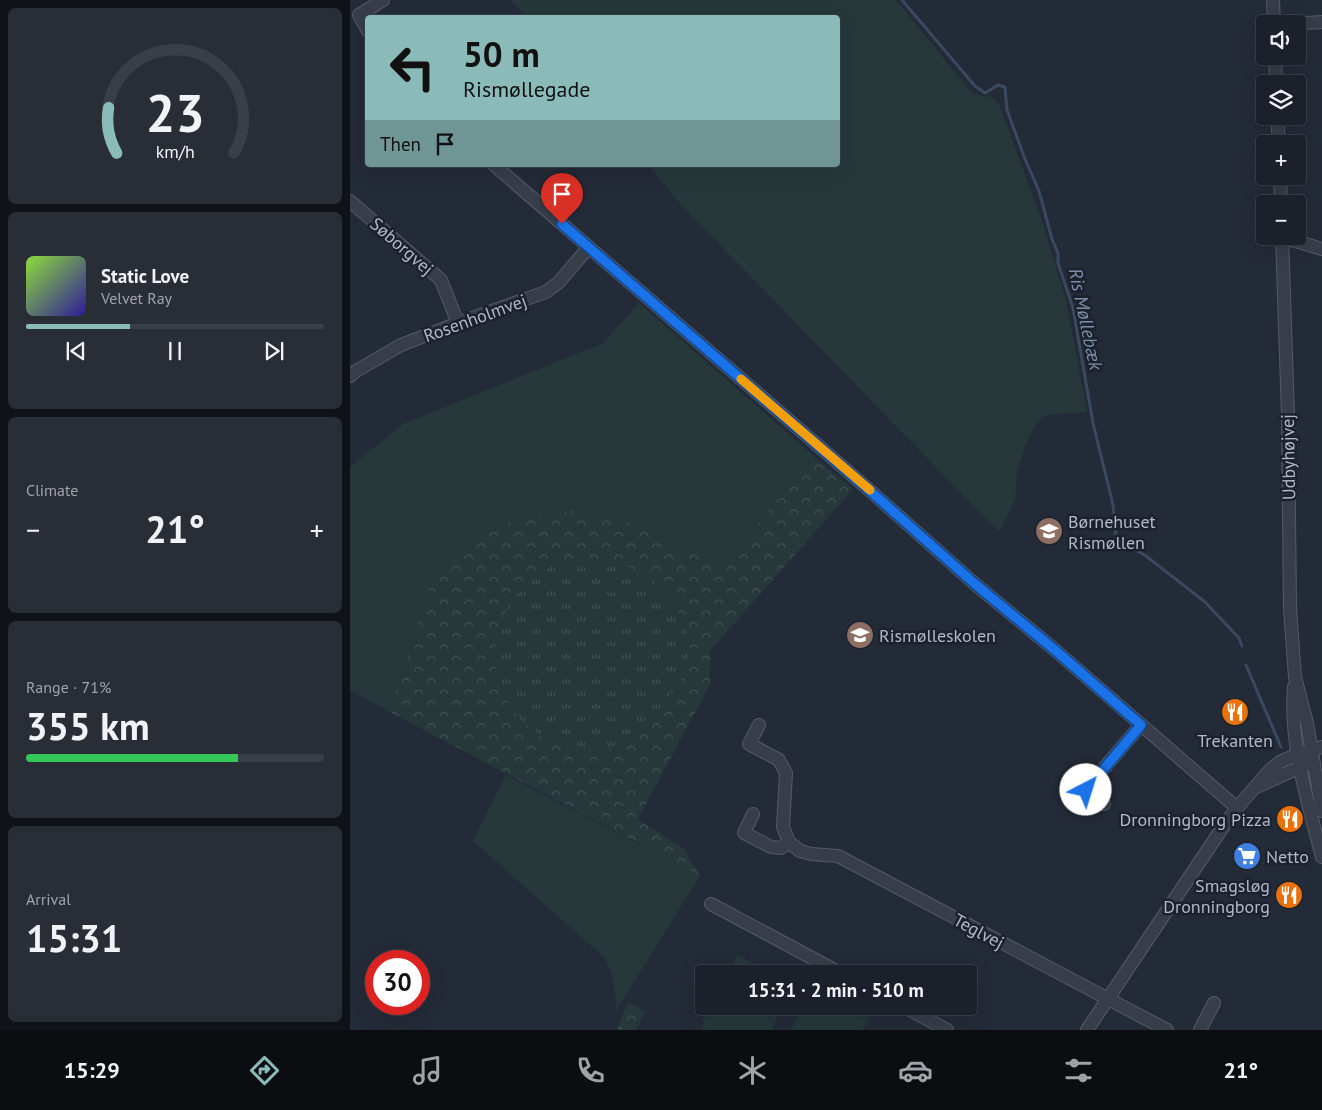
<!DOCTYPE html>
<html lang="en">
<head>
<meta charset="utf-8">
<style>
  body { margin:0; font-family:"PT Sans",sans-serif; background:#282d36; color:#f1f3f6; height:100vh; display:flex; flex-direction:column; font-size:19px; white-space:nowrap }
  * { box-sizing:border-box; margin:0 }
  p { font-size:16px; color:#a0a3a8 }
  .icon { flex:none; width:28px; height:28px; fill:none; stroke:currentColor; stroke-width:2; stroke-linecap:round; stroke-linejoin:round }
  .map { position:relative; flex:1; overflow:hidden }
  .side { display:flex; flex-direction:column; gap:8px; padding:8px; background:#0f1217; width:350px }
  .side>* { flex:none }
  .top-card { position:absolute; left:15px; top:15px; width:475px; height:152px; border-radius:5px; box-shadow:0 5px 20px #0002,0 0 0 1px #393e47; background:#8bbbb9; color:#111; overflow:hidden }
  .controls { position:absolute; left:906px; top:15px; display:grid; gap:10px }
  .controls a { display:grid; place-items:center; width:50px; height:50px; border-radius:5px; background:#1b202a; box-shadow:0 5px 20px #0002,0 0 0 1px #393e47; font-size:25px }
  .speed { position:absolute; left:15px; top:950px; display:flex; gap:10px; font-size:25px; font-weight:700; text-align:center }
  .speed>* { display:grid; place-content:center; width:65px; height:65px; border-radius:50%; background:#1b202a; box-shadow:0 5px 20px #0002,0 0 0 1px #393e47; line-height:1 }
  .speed .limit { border:8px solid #d22; background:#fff; color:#111 }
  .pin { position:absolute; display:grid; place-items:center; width:42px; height:42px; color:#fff; margin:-51px -21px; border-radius:50% 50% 50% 0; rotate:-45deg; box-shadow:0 0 5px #0007 }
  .pin .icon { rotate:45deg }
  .me { position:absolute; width:55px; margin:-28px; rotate:40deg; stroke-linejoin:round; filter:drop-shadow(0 0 4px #0008) }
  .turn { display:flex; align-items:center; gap:18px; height:105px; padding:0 15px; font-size:22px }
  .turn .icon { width:65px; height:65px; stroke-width:2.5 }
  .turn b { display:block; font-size:35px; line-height:42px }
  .then { display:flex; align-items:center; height:48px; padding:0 15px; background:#0003; gap:10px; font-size:19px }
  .big { font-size:38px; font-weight:600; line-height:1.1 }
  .side .card { flex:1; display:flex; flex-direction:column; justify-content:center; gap:8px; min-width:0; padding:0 18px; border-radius:8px; background:#282d36 }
  .side .dial { align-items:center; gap:0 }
  .dial svg { height:130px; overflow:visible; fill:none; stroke:#393e47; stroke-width:7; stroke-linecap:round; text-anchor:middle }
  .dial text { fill:#f1f3f6; stroke:none }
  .song { display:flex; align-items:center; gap:15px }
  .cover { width:60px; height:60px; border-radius:8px; background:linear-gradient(135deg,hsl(90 70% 55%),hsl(250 70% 35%)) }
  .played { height:5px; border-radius:2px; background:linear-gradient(90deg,#8bbbb9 35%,#393e47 35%) }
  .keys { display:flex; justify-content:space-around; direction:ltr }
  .heat { display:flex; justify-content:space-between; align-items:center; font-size:28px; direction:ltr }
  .charge { height:8px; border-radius:4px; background:linear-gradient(90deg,#34c759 71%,#393e47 0) }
  .trip { position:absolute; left:345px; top:965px; width:282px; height:50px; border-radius:5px; background:#1b202a; box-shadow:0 5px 20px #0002,0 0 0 1px #393e47; font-weight:600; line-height:50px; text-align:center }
  .menu { display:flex; height:80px; justify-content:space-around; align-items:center; background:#0b0d11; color:#a0a3a8 }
  .menu .icon { width:35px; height:35px }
  .menu .selected { color:#8bbbb9 }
  .menu b { font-size:22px; color:#f1f3f6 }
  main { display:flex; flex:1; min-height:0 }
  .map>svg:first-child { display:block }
  .grass { fill:#26383a }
  .forest { fill:url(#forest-crowns); fill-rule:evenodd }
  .park { fill:url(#park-tufts) }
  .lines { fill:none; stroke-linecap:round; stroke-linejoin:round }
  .stream { stroke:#3a4860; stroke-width:3 }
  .minor-casing { stroke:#555b67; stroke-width:14 }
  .minor { stroke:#373d49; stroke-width:12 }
  .route-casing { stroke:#114b97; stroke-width:12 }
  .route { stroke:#1a73e8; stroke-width:9 }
  .slow { stroke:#f59e0b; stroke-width:9 }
  .labels { text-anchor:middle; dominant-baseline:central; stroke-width:5; stroke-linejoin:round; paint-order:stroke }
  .street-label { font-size:18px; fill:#b2b8c5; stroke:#1c222d }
  .poi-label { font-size:18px; fill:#b2b8c5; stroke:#1c222d; text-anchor:start }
  .water-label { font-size:19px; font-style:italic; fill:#7c8daa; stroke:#1c222d }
</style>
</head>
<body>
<main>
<section class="side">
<div class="card dial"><svg viewBox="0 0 100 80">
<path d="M14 69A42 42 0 1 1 86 69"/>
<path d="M14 69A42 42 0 0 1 9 41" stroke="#8bbbb9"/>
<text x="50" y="56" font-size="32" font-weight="700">23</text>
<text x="50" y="72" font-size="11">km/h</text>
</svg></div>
<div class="card">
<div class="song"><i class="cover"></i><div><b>Static Love</b><p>Velvet Ray</p></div></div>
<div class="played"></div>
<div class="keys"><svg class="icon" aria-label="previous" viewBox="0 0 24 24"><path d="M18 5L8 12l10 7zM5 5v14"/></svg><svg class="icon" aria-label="pause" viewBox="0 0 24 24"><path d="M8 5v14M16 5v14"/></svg><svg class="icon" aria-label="next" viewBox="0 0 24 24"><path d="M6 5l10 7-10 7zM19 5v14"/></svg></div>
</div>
<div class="card"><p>Climate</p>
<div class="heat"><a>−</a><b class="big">21°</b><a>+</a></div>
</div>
<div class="card"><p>Range · 71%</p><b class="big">355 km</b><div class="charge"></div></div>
<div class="card"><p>Arrival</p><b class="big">15:31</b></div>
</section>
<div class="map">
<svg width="972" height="1030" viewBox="0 0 972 1030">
  <defs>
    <pattern id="forest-crowns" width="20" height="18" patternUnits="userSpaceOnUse" patternTransform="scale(1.25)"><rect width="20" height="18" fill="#26383a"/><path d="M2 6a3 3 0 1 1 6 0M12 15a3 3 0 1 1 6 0" fill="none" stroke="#435355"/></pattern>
    <pattern id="park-tufts" width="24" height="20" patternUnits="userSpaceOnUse" patternTransform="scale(1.25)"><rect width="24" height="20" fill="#26383a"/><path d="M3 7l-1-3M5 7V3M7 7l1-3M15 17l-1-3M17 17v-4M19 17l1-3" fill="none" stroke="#435355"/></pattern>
  </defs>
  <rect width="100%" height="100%" fill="#242b38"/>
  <path class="grass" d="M 161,0 L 546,0 L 623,94 L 641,97 L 649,104 L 690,215 L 716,300 L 737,412 L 696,415 L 686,424 L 676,444 L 667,473 L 665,500 L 649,532 L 334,208 L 298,165 L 488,165 L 488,18 L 176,17 Z
    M 289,303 L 467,459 L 451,470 L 383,554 L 364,565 L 339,551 L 326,550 L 311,535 L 269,519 L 229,510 L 83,578 L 61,640 L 53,675 L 38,711 L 0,690 L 0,467 L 53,424 L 253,343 Z
    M 156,775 L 350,876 L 267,1009 L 262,975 L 255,958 L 123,841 Z
    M 387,955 L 425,974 L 378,974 Z
    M 360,1006 L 433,1006 L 421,1030 L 353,1030 L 353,1020 Z
    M 454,1006 L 486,1006 L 500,1013 L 519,1018 L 513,1030 L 441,1030 Z"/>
  <path class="forest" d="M 467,459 L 503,489 L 360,651 L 360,685 L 288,819 L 334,849 L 350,876 L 38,711 L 53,675 L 61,640 L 83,578 L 109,549 L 139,529 L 184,514 L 229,510 L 269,519 L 311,535 L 326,550 L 339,551 L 364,565 L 383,554 L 451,470 ZM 237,558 L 299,577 L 321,600 L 334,623 L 337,671 L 311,706 L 301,727 L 170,719 L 153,694 L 145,664 L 177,582 L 205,565 Z
    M 278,1001 L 295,1012 L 286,1030 L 267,1030 Z"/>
  <path class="park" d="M 237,558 L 269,562 L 299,577 L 321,600 L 334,623 L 340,644 L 337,671 L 311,706 L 301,727 L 283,741 L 253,750 L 223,749 L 194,738 L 170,719 L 153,694 L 145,665 L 146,634 L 158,605 L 177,582 L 205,564 Z"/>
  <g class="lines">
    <path class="stream" d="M 552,0 L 625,86 L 635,93 L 648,85 L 655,87 L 657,110 L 675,159 L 689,191 L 702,239 L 708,253 L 708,263 L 723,308 L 743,423 L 763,505 L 767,546 L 782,548 L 796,556 L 855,602 L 889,638 L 892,646
      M 896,665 L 931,747"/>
    <g class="minor-casing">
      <path id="minor" d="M 923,0 L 924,24
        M 940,24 L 972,22
        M 18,31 L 9,15 L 33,0
        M 925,56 L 926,84
        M 927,116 L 929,144
        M 144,165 L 517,488 L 625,584 L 705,650 L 887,808
        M 930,176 L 931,204
        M 0,201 L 91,280 L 108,323
        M 932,236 L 938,415 L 940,609 L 945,677 L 957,723 L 972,811
        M 932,237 L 972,249
        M 0,376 L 6,371 L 51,345 L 108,323 L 196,292 L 209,282 L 239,247
        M 944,687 C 939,742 958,803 972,857
        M 409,725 L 399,744 L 429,760 L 436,773 L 433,827 L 439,842 L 450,851 L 461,854 L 488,856 L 817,1030
        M 909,786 L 957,764
        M 754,804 L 736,789 L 791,725
        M 403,814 L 394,833 L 421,847 L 431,848 L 439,842
        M 361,904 L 492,974
        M 553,1006 L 597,1030
        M 737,1030 L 877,821 L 892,802 L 919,771 L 930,762 L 948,754 L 972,747
        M 850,1030 L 864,1003"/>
    </g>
    <use href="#minor" class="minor"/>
  </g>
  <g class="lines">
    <g class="route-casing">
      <path id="route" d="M 212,224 L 517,488 L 625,584 L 705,650 L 791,725 L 736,790"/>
    </g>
    <use href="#route" class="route"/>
    <path class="slow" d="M 391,379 L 520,490"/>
  </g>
  <defs>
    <g id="school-disc" transform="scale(1.4375)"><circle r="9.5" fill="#8d6e63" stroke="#1c222d"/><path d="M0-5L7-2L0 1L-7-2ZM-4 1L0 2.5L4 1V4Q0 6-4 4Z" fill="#fff"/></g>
    <g id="restaurant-disc" transform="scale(1.4375)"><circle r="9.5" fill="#e8710a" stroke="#1c222d"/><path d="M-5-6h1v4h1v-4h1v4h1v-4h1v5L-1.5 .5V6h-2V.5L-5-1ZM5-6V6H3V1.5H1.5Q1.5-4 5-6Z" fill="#fff"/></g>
    <g id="supermarket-disc" transform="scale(1.4375)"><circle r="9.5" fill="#3f7fe0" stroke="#1c222d"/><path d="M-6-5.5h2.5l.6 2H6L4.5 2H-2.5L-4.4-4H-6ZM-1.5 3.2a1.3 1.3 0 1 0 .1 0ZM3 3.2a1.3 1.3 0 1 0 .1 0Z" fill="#fff"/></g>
  </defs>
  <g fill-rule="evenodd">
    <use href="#school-disc" x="699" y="531"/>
    <use href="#school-disc" x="510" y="635"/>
    <use href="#restaurant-disc" x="885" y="712"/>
    <use href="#restaurant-disc" x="940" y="819"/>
    <use href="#supermarket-disc" x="897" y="856"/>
    <use href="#restaurant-disc" x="939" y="895"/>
  </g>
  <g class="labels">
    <g class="street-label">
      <text transform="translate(52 246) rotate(41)">Søborgvej</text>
      <text transform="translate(125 318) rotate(-20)">Rosenholmvej</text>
      <text transform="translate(938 457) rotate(-91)">Udbyhøjvej</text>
      <text transform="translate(629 931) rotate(28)">Teglvej</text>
    </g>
    <g class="poi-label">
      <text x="718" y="521">Børnehuset<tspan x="718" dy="21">Rismøllen</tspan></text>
      <text x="529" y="635">Rismølleskolen</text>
      <text x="885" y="740" text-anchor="middle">Trekanten</text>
      <text x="921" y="819" text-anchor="end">Dronningborg Pizza</text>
      <text x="916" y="856">Netto</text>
      <text x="920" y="885" text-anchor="end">Smagsløg<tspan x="920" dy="21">Dronningborg</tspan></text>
    </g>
    <g class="water-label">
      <text transform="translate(736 319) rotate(78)">Ris Møllebæk</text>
    </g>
  </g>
</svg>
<div class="controls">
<a><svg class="icon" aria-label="sound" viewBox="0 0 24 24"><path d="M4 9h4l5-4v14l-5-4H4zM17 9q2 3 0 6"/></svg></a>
<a><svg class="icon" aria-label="layers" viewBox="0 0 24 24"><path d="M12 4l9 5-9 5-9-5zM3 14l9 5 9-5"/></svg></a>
<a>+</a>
<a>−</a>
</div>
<div class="speed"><div class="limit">30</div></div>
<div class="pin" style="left:212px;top:224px;background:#d93025"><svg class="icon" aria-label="arrive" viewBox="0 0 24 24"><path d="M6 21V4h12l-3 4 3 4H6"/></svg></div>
<svg class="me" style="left:736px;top:790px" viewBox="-20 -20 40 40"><circle r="19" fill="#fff"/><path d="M0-13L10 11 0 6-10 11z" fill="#1a73e8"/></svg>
<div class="trip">15:31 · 2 min · 510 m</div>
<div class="top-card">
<div class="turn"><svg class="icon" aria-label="left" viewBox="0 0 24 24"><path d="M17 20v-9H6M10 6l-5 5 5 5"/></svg><div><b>50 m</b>Rismøllegade</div></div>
<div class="then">Then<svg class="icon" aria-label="arrive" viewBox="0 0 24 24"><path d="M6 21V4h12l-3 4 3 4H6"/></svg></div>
</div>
</div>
</main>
<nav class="menu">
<b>15:29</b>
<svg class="icon selected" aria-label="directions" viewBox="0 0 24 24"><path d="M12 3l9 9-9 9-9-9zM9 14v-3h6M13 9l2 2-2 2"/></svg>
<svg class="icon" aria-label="music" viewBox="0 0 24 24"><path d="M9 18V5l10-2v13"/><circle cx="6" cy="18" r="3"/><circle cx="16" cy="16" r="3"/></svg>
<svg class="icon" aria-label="phone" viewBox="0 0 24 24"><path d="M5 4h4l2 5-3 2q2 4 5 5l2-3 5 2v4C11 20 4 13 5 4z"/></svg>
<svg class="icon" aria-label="climate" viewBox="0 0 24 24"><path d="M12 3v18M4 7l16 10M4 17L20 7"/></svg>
<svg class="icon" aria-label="car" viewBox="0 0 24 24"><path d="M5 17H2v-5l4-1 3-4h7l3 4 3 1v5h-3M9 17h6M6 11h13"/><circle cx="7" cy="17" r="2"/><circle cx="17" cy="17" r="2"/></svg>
<svg class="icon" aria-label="filters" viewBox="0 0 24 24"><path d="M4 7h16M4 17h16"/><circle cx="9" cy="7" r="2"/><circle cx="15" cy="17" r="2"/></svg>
<b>21°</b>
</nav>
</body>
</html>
